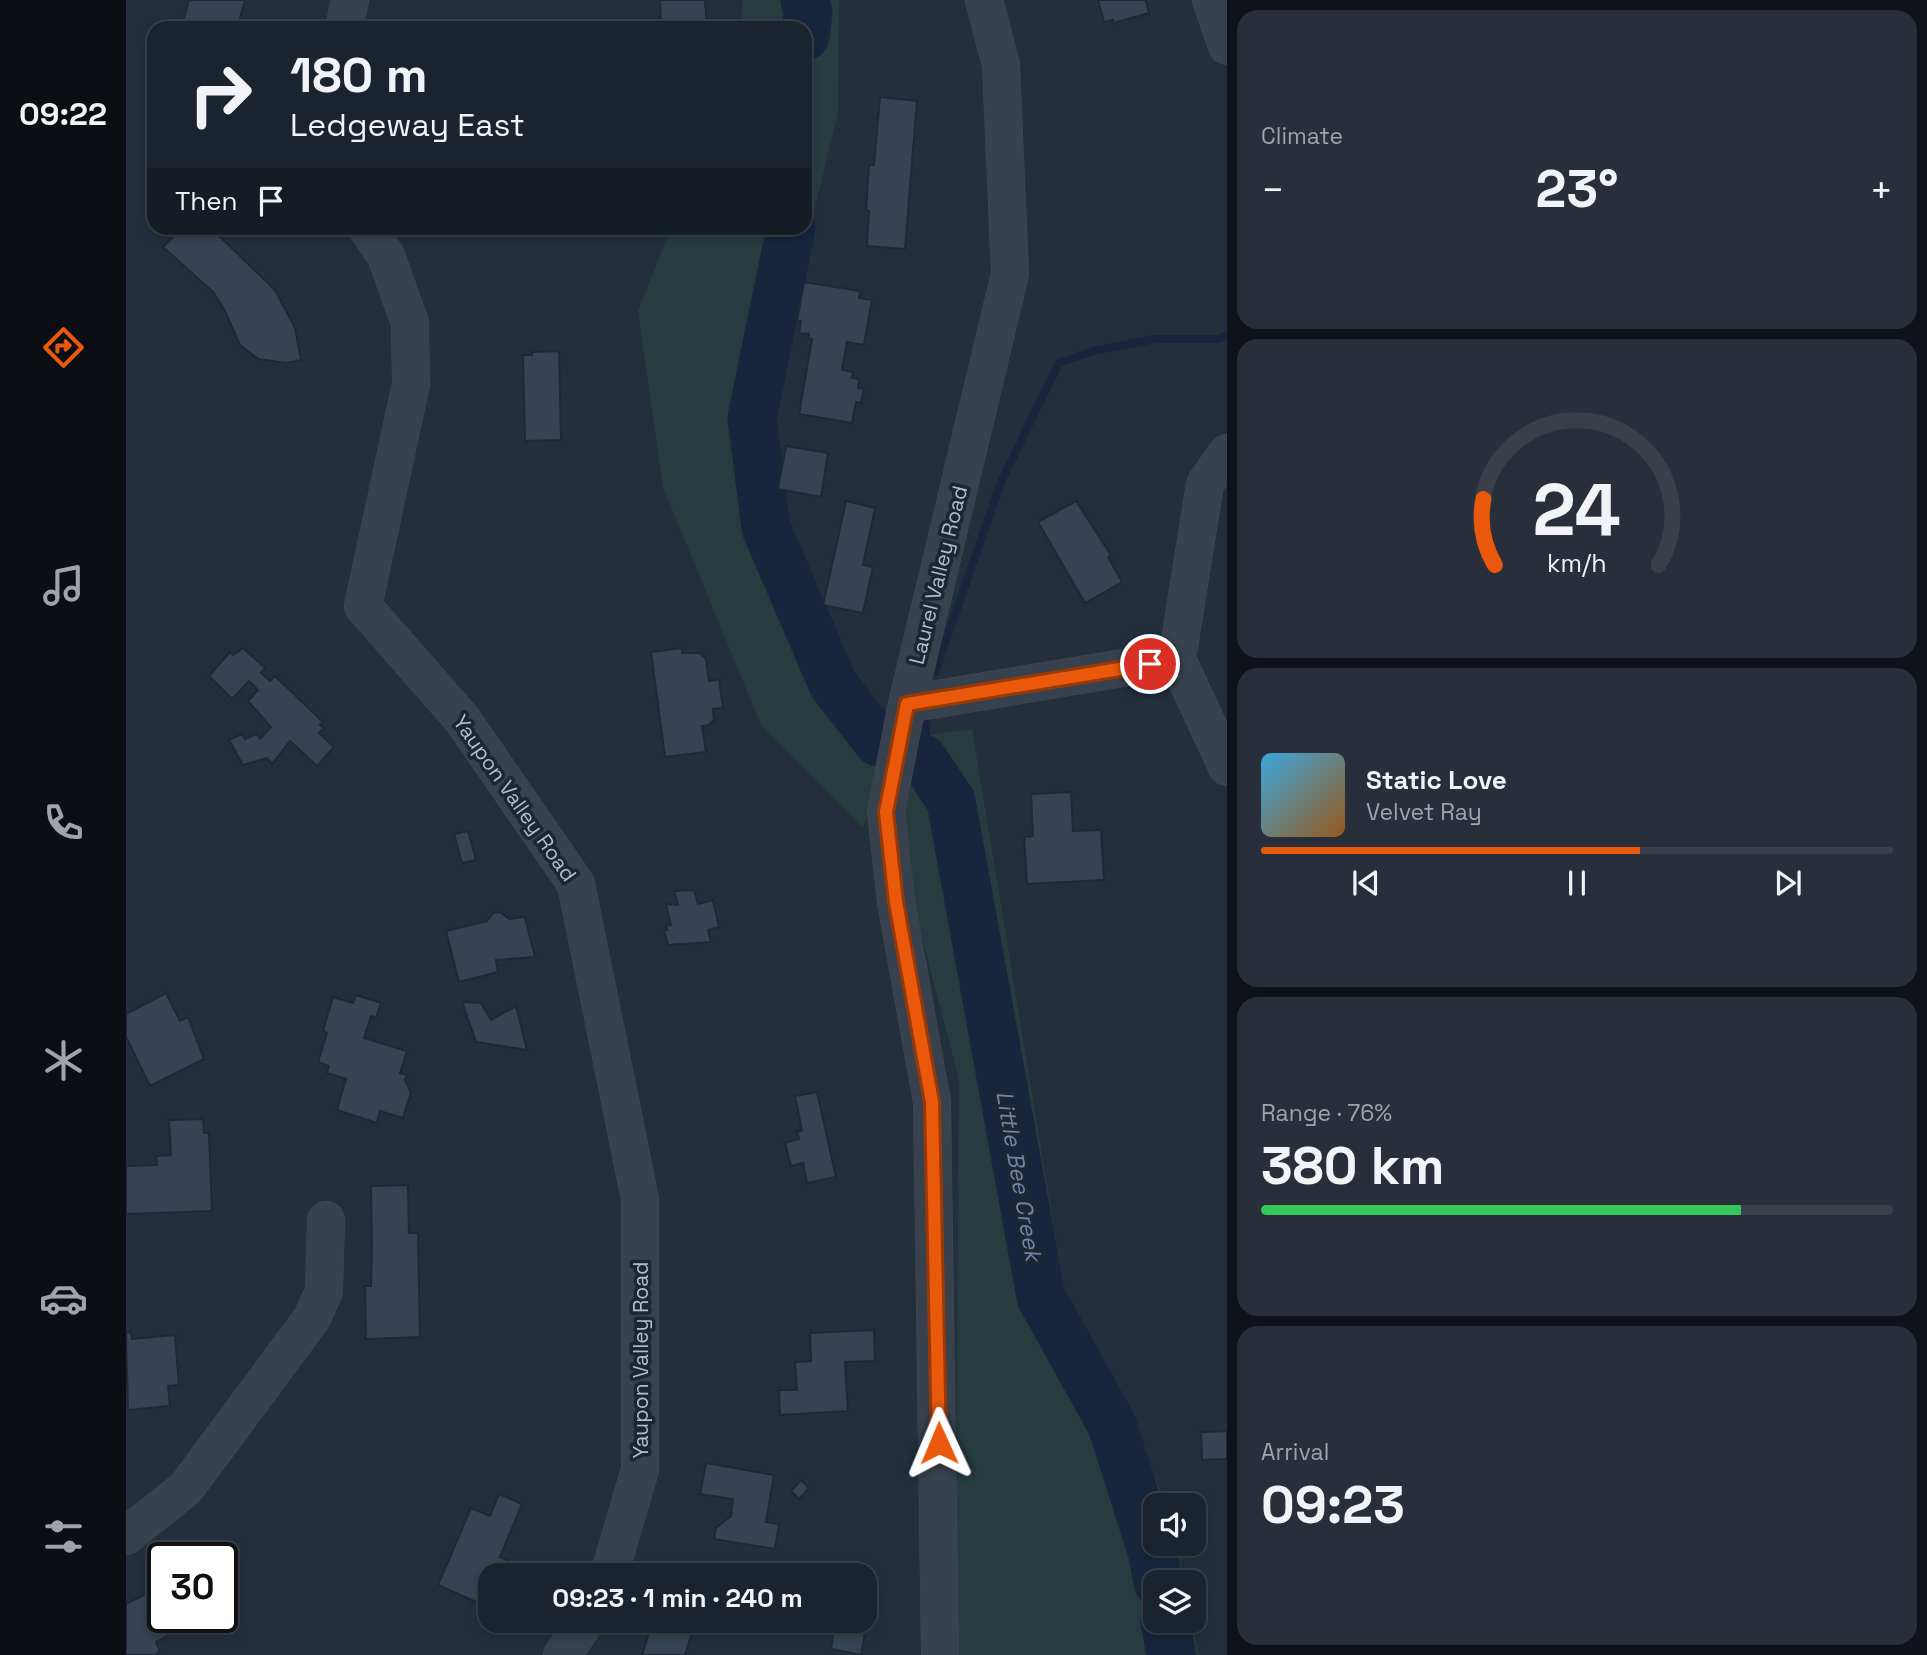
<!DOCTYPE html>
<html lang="en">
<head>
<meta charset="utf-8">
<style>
  body { margin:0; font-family:"Space Grotesk",sans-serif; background:#282f3a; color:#f1f3f6; height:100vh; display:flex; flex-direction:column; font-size:26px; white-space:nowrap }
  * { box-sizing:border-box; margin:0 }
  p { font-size:23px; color:#a0a4aa }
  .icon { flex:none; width:38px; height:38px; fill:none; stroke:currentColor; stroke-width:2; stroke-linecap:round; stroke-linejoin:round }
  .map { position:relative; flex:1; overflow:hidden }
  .drawer { display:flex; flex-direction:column; gap:10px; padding:10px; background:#0f1319; width:700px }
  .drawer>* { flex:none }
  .guide { position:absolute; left:21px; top:21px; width:665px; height:214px; border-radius:21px; box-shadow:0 4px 10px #0003,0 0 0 2px #39404a; background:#1b232e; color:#f1f3f6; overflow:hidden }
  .tools { position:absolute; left:1017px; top:1493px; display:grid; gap:14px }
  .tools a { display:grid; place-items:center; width:63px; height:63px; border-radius:14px; background:#1b232e; box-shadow:0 4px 10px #0003,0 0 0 2px #39404a; font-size:35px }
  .speed { position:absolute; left:21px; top:1542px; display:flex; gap:14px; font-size:35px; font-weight:700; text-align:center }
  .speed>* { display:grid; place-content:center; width:91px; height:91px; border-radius:50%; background:#1b232e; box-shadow:0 4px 10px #0003,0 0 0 2px #39404a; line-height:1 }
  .speed .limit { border:4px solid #111; border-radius:10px; background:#fff; color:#111 }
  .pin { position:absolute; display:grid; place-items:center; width:60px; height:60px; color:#fff; margin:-30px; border:4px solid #fff; border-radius:50%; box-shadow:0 2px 7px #0007 }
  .me { position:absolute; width:77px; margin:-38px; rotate:359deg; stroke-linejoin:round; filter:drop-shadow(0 0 5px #0008) }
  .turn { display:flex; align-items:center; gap:24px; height:147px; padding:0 28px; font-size:32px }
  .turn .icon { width:91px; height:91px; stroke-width:2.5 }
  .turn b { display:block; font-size:49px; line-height:60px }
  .then { display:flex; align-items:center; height:66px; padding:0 28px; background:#0003; gap:14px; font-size:26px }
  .big { font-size:52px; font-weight:600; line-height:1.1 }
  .drawer .tile { flex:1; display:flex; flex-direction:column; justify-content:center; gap:10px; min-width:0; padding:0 24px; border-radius:21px; background:#282f3a }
  .drawer .dial { align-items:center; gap:0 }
  .dial svg { height:182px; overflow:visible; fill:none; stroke:#39404a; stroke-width:7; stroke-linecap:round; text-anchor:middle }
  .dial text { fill:#f1f3f6; stroke:none }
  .song { display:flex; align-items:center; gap:21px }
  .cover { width:84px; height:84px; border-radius:10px; background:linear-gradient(135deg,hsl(200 70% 55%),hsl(30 70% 35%)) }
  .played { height:7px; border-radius:4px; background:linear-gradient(90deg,#ea580c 60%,#39404a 60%) }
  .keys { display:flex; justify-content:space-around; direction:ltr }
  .heat { display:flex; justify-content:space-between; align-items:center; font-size:38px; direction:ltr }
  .charge { height:10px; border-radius:5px; background:linear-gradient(90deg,#34c759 76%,#39404a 0) }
  .trip { position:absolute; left:352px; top:1563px; width:399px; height:70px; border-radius:21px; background:#1b232e; box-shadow:0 4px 10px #0003,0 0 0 2px #39404a; font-weight:600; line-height:70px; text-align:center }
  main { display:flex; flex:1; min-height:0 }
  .dock { display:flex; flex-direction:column; width:126px; justify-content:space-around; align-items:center; background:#0b0e12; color:#a0a4aa }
  .dock .icon { width:49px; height:49px }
  .dock .on { color:#ea580c }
  .dock b { font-size:32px; color:#f1f3f6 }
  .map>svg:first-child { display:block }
  .green { fill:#263c3f }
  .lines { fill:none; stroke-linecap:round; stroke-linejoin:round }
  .stream { stroke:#17263c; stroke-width:8 }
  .river { stroke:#17263c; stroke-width:49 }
  .building { fill:#364354; stroke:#1f2835; stroke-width:2 }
  .minor-casing { stroke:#414a57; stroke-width:38 }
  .minor { stroke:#38414e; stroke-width:37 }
  .route-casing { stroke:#983908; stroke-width:18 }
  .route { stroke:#ea580c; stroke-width:12 }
  .labels { text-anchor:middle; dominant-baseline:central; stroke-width:7; stroke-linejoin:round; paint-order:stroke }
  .street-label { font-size:21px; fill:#b4bcc9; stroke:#1d2633 }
  .water-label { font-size:23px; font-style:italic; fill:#6d86a8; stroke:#1d2633 }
</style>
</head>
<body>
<main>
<nav class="dock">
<b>09:22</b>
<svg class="icon on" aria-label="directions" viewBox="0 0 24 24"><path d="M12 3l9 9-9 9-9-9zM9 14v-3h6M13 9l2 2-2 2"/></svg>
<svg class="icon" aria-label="music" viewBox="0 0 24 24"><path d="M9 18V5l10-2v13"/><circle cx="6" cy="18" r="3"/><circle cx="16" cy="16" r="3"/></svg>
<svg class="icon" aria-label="phone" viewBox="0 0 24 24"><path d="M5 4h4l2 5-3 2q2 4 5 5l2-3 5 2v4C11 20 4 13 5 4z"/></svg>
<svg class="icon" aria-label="climate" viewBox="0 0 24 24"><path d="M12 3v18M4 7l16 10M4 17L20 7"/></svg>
<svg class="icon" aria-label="car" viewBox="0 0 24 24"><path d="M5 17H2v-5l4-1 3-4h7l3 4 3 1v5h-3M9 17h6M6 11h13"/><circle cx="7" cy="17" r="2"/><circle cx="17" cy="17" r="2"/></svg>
<svg class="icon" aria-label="filters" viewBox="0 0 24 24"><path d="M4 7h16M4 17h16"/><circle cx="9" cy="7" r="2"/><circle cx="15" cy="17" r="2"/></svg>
</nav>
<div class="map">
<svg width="1101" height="1655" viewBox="0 0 1101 1655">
  <rect width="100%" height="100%" fill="#242f3e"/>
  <path class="green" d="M 617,0 L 713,0 L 712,114 L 635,425 L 651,524 L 739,731 L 766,740 L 737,828 L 635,725 L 537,487 L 512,311 L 545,228 L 679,228 L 679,28 L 614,28 Z
    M 846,729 L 938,1288 L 1042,1505 L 1029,1505 L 1029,1544 L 1051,1544 L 1059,1582 L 1029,1582 L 1029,1620 L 1066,1621 L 1073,1655 L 829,1655 L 833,1080 L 767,825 L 795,736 Z"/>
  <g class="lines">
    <path class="stream" d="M 809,672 L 875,482 L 933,363 L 967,351 L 1029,339 L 1092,339 L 1101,335
      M 797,759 L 801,723"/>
    <path class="river" d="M 679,36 L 682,13 L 679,0
      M 665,228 L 626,418 L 640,528 L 707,684 L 752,742
      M 797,759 L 825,801 L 915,1297 L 986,1425 L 1027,1554 L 1032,1582
      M 1039,1620 L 1045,1655"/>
  </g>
  <path class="building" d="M 63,0 L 119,0 L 112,25 L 118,28 L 55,28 Z
    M 534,0 L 579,0 L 581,28 L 535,28 Z
    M 972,0 L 1020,0 L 1023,13 L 987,23 L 987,20 L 978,22 Z
    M 754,97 L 791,101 L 779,249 L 741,246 L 743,211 L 740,210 L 743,165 L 748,165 Z
    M 56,228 L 85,228 L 149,290 L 169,328 L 175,360 L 160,363 L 132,359 L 114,345 L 98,309 L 87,292 L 37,247 Z
    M 678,282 L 734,291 L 733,298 L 746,300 L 738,345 L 721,342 L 716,370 L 727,372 L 726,378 L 733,379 L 732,388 L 738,389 L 735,403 L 730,402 L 726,423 L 673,414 L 686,339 L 682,338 L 683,334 L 673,333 L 675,321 L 671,321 Z
    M 433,351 L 435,440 L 399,441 L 397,355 L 406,355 L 406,352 Z
    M 660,446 L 702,453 L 695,497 L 652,489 Z
    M 720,501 L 749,508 L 737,565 L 747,567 L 737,613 L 697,605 Z
    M 950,501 L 985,555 L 982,557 L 996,582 L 959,603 L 912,522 Z
    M 117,648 L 139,668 L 135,673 L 144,681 L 149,676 L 197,722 L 194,725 L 198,728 L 193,733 L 208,747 L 191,766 L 164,741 L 146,764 L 141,758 L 117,765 L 103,740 L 116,734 L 119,739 L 131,734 L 134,739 L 145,727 L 122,701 L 132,690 L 123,681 L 106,699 L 83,676 L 104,652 L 107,655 Z
    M 556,648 L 556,653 L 574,653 L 580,659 L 583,681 L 593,679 L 597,708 L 587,709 L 588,720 L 583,725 L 576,726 L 580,752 L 539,757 L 525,652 Z
    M 945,792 L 947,831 L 975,830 L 978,880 L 901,884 L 898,837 L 907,836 L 905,794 Z
    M 342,831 L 350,860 L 336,863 L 328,834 Z
    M 568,890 L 572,904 L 587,900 L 593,927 L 582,930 L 585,942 L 542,945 L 538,931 L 541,930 L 540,926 L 545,925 L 540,904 L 552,905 L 548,891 Z
    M 374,912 L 383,919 L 399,917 L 409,957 L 370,960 L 372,972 L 333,982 L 320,931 L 361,921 L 367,913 Z
    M 40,993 L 54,1021 L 62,1017 L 78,1059 L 24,1086 L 0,1037 L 0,1014 Z
    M 230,995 L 255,1003 L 250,1018 L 245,1016 L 238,1038 L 281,1051 L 274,1073 L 281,1075 L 279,1080 L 285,1093 L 277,1118 L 254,1111 L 251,1123 L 211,1110 L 220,1079 L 201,1073 L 203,1066 L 192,1062 L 201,1033 L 197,1031 L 207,997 L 227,1003 Z
    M 336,1002 L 355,1003 L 365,1020 L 390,1006 L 401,1050 L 350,1042 Z
    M 691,1092 L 710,1177 L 681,1183 L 677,1163 L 665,1166 L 659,1143 L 673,1139 L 671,1132 L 676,1131 L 669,1096 Z
    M 77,1119 L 78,1133 L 83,1133 L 86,1211 L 0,1214 L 0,1166 L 31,1165 L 30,1156 L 45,1155 L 43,1120 Z
    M 282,1185 L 283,1233 L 292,1233 L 294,1337 L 240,1339 L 239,1286 L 245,1286 L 246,1246 L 245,1186 Z
    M 748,1330 L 749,1361 L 719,1362 L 722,1411 L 654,1415 L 653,1390 L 671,1390 L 669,1362 L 685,1361 L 684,1333 Z
    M 5,1332 L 6,1339 L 49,1335 L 53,1385 L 42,1386 L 44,1406 L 2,1410 L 0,1333 Z
    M 1101,1431 L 1101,1459 L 1076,1460 L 1075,1432 Z
    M 580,1463 L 648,1475 L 640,1522 L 653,1524 L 649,1549 L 588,1539 L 590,1528 L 605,1516 L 607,1499 L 574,1494 Z
    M 675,1480 L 683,1488 L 673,1499 L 665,1491 Z
    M 373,1494 L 396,1504 L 374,1557 L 385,1562 L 379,1575 L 364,1575 L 364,1608 L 312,1585 L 345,1508 L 364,1516 Z
    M 37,1585 L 37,1617 L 68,1617 L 71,1621 L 30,1642 L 34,1651 L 30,1655 L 0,1655 L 0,1604 Z
    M 527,1620 L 570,1620 L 559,1655 L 516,1655 Z
    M 709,1623 L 740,1628 L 735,1655 L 705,1649 Z"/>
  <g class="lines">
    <g class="minor-casing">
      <path id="minor" d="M 1085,0 L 1101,46
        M 218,28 L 224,0
        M 241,228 L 260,256 L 284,323 L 285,384 L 237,606 L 336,719 L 450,884 L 514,1199 L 514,1470 L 483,1575
        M 1051,659 L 1079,484 L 1101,453
        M 1051,659 L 1101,767
        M 781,704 L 1051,659
        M 0,1536 L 60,1488 L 186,1318 L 198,1291 L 200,1220
        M 436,1655 L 461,1620
        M 814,1655 L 806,1102 L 770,902 L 760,812 L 781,704 L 884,274 L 875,65 L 858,0"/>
    </g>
    <use href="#minor" class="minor"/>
  </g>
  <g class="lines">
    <g class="route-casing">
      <path id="route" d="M 813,1443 L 806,1102 L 770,902 L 760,812 L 781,704 L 1024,664"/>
    </g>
    <use href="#route" class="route"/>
  </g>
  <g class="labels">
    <g class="street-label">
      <text transform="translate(812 575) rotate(-76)">Laurel Valley Road</text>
      <text transform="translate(389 798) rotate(55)">Yaupon Valley Road</text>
      <text transform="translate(514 1360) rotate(-90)">Yaupon Valley Road</text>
    </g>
    <g class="water-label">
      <text transform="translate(893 1176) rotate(80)">Little Bee Creek</text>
    </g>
  </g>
</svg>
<div class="tools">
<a><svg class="icon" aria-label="sound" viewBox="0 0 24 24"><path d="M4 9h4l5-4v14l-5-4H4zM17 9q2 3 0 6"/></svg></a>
<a><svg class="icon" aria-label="layers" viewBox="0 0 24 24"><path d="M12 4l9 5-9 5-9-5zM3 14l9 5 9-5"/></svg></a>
</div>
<div class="speed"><div class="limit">30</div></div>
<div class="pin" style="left:1024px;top:664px;background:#d93025"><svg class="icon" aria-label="arrive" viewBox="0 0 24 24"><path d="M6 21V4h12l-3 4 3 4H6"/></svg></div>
<svg class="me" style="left:813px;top:1443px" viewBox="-20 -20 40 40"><path d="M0-17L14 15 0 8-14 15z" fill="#ea580c" stroke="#fff" stroke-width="4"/></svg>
<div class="trip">09:23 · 1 min · 240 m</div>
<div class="guide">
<div class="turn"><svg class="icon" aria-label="right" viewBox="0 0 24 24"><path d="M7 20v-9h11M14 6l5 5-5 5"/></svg><div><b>180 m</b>Ledgeway East</div></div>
<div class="then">Then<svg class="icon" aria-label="arrive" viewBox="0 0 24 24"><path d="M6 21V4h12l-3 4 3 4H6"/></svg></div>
</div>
</div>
<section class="drawer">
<div class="tile"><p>Climate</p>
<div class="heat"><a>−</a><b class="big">23°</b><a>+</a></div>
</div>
<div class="tile dial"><svg viewBox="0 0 100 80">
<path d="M14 69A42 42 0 1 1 86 69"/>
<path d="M14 69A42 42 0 0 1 9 40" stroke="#ea580c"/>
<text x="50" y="56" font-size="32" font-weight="700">24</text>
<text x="50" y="72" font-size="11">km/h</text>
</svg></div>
<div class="tile">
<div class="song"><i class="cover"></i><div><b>Static Love</b><p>Velvet Ray</p></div></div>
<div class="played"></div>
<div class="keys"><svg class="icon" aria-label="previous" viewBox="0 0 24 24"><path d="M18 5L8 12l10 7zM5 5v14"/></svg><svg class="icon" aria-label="pause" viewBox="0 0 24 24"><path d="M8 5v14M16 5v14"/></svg><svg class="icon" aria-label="next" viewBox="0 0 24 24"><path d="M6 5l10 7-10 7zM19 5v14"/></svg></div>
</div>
<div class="tile"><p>Range · 76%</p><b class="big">380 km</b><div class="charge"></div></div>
<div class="tile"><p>Arrival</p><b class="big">09:23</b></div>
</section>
</main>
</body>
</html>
